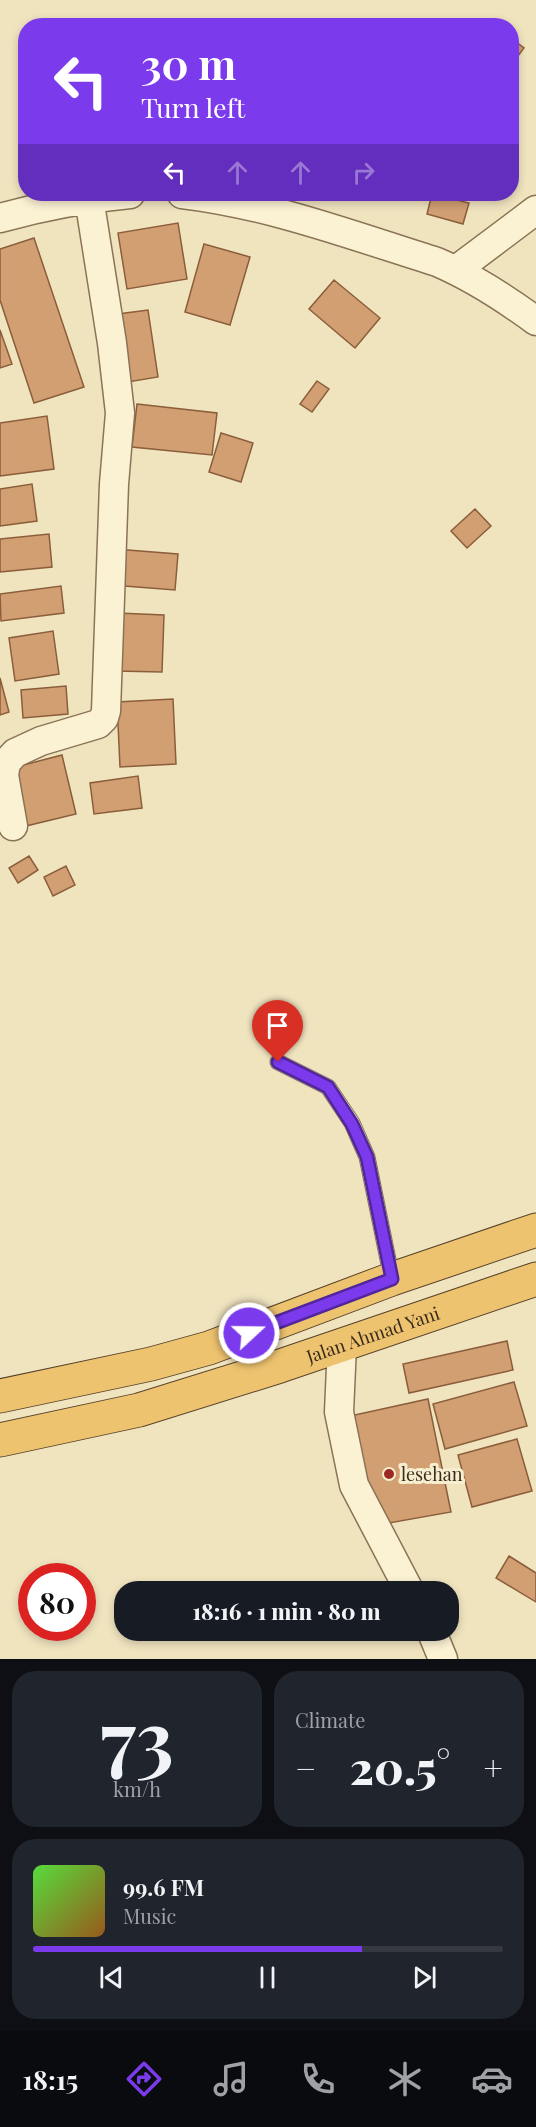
<!DOCTYPE html>
<html lang="en">
<head>
<meta charset="utf-8">
<style>
  body { margin:0; font-family:"Playfair Display",serif; background:#20242c; color:#f1f3f6; height:100vh; display:flex; flex-direction:column; font-size:22px; white-space:nowrap }
  * { box-sizing:border-box; margin:0 }
  p { font-size:20px; color:#9ea1a6 }
  .icon { flex:none; width:33px; height:33px; fill:none; stroke:currentColor; stroke-width:2; stroke-linecap:round; stroke-linejoin:round }
  .map { position:relative; height:1659px; overflow:hidden }
  .details { display:flex; flex-direction:column; gap:12px; padding:12px; background:#0d0f14; flex:1 }
  .details>* { flex:none }
  .banner { position:absolute; left:18px; top:18px; width:501px; height:183px; border-radius:24px; box-shadow:0 3px 9px #0003; background:#7c3aed; color:#fff; overflow:hidden }
  .speed { position:absolute; left:18px; top:1563px; display:flex; gap:12px; font-size:30px; font-weight:700; text-align:center }
  .speed>* { display:grid; place-content:center; width:78px; height:78px; border-radius:50%; background:#171b24; box-shadow:0 3px 9px #0003; line-height:1 }
  .speed .limit { border:9px solid #d22; background:#fff; color:#111 }
  .pin { position:absolute; display:grid; place-items:center; width:51px; height:51px; color:#fff; margin:-62px -26px; border-radius:50% 50% 50% 0; rotate:-45deg; box-shadow:0 0 6px #0007 }
  .pin .icon { rotate:45deg }
  .me { position:absolute; width:66px; margin:-33px; rotate:69deg; stroke-linejoin:round; filter:drop-shadow(0 0 4px #0008) }
  .turn { display:flex; align-items:center; gap:21px; height:126px; padding:0 24px; font-size:27px }
  .turn .icon { width:78px; height:78px; stroke-width:2.5 }
  .turn b { display:block; font-size:42px; line-height:51px }
  .lanes { display:flex; align-items:center; height:57px; padding:0 24px; background:#0003; justify-content:center; gap:30px; direction:ltr }
  .lanes .off { opacity:.35 }
  .big { font-size:45px; font-weight:800; line-height:1.1 }
  .details .tile { flex:1; display:flex; flex-direction:column; justify-content:center; gap:9px; min-width:0; padding:0 21px; border-radius:24px; background:#20242c }
  .details .dial { align-items:center; gap:0 }
  .dial b { font-size:78px; line-height:1 }
  .song { display:flex; align-items:center; gap:18px }
  .cover { width:72px; height:72px; border-radius:9px; background:linear-gradient(135deg,hsl(110 70% 55%),hsl(30 70% 35%)) }
  .played { height:6px; border-radius:3px; background:linear-gradient(90deg,#7c3aed 70%,#363941 70%) }
  .keys { display:flex; justify-content:space-around; direction:ltr }
  .heat { display:flex; justify-content:space-between; align-items:center; font-size:33px; direction:ltr }
  .details .tiles { flex:1; display:grid; gap:12px; grid-template-columns:1fr 1fr }
  .tile:last-child { grid-column:span 2 }
  .trip { position:absolute; left:114px; top:1581px; width:345px; height:60px; border-radius:24px; background:#171b24; box-shadow:0 3px 9px #0003; font-weight:800; line-height:60px; text-align:center }
  .dock { display:flex; height:96px; justify-content:space-around; align-items:center; background:#090b0e; color:#9ea1a6 }
  .dock .icon { width:42px; height:42px }
  .dock .current { color:#7c3aed }
  .dock b { font-size:27px; color:#f1f3f6 }
  .map>svg:first-child { display:block }
  .building { fill:#d19f72; stroke:#8b5e3b; stroke-width:1.5 }
  .lines { fill:none; stroke-linecap:round; stroke-linejoin:round }
  .service-casing { stroke:#8a7456; stroke-width:17 }
  .minor-casing { stroke:#8a7456; stroke-width:31 }
  .trunk-casing { stroke:#57422b; stroke-width:35 }
  .service { stroke:#fbf1d3; stroke-width:15 }
  .minor { stroke:#fbf1d3; stroke-width:28 }
  .trunk { stroke:#eec36f; stroke-width:33 }
  .route-casing { stroke:#51269a; stroke-width:15 }
  .route { stroke:#7c3aed; stroke-width:10 }
  .poi-dot { fill:#9d2823; stroke:#f7eecf; stroke-width:2 }
  .labels { text-anchor:middle; dominant-baseline:central; stroke-width:6; stroke-linejoin:round; paint-order:stroke }
  .street-label { font-size:18px; fill:#392b1c; stroke:#f7eecf }
  .poi-label { font-size:18px; fill:#392b1c; stroke:#f7eecf; text-anchor:start }
</style>
</head>
<body>
<div class="map">
<svg width="536" height="1659" viewBox="0 0 536 1659">
  <rect width="100%" height="100%" fill="#f0e4bf"/>
  <path class="building" d="M 515,41 L 524,48 L 512,64 L 512,46 Z
    M 432,194 L 469,203 L 463,224 L 427,214 Z
    M 178,223 L 187,279 L 127,289 L 118,233 Z
    M 34,238 L 84,387 L 34,403 L 0,300 L 0,249 Z
    M 204,244 L 250,257 L 230,325 L 185,312 Z
    M 334,280 L 380,318 L 355,348 L 309,309 Z
    M 148,310 L 158,377 L 128,382 L 118,314 Z
    M 0,330 L 12,364 L 0,368 Z
    M 317,381 L 329,389 L 312,412 L 300,404 Z
    M 137,404 L 217,413 L 212,455 L 132,447 Z
    M 47,416 L 54,469 L 0,476 L 0,423 Z
    M 221,433 L 253,443 L 241,482 L 209,472 Z
    M 32,484 L 37,521 L 0,526 L 0,489 Z
    M 475,509 L 491,526 L 467,548 L 451,531 Z
    M 49,534 L 52,567 L 0,572 L 0,539 Z
    M 115,549 L 178,554 L 175,590 L 112,585 Z
    M 61,586 L 64,613 L 1,621 L 0,594 Z
    M 117,613 L 164,615 L 162,672 L 115,671 Z
    M 53,631 L 59,674 L 15,681 L 9,638 Z
    M 0,678 L 9,712 L 0,715 Z
    M 66,686 L 68,714 L 23,718 L 21,690 Z
    M 173,699 L 176,764 L 120,767 L 117,702 Z
    M 62,755 L 76,814 L 26,826 L 12,768 Z
    M 138,776 L 142,808 L 94,814 L 90,783 Z
    M 29,856 L 38,870 L 18,883 L 9,868 Z
    M 66,866 L 75,885 L 53,896 L 44,877 Z
    M 507,1341 L 513,1370 L 409,1393 L 403,1364 Z
    M 514,1382 L 527,1426 L 445,1449 L 433,1404 Z
    M 428,1399 L 451,1512 L 378,1525 L 350,1416 Z
    M 517,1439 L 532,1491 L 472,1507 L 458,1455 Z
    M 509,1556 L 536,1573 L 536,1602 L 496,1578 Z"/>
  <g class="lines">
    <g class="service-casing">
      <path id="service" d="M 278,1062 L 328,1087 L 352,1123 L 367,1157 L 392,1279"/>
    </g>
    <g class="minor-casing">
      <path id="minor" d="M 182,194 C 268,204 354,236 437,262 C 472,277 506,299 536,321
        M 0,218 C 43,206 86,198 130,194
        M 456,270 L 536,210
        M 13,826 L 4,775 L 6,763 L 15,753 L 41,741 L 98,724 L 104,718 L 106,711 L 114,484 L 120,413 L 112,343 L 89,198
        M 342,1345 L 339,1412 L 354,1485 L 410,1592
        M 431,1630 L 443,1659"/>
    </g>
    <g class="trunk-casing">
      <g id="trunk">
        <path d="M 0,1396 L 151,1364 L 209,1348 L 392,1279 L 536,1230"/>
        <path id="s1" d="M 0,1440 L 139,1410 L 280,1366 L 536,1279"/>
      </g>
    </g>
    <use href="#service" class="service"/>
    <use href="#minor" class="minor"/>
    <use href="#trunk" class="trunk"/>
  </g>
  <g class="lines">
    <g class="route-casing">
      <path id="route" d="M 249,1333 L 392,1279 L 367,1157 L 352,1124 L 328,1087 L 278,1062"/>
    </g>
    <use href="#route" class="route"/>
  </g>
  <circle class="poi-dot" cx="389" cy="1474" r="6"/>
  <g class="labels">
    <g class="street-label">
      <text stroke="none"><textPath href="#s1" startOffset="388">Jalan Ahmad Yani</textPath></text>
    </g>
    <g class="poi-label">
      <text x="401" y="1474">lesehan</text>
    </g>
  </g>
</svg>
<div class="speed"><div class="limit">80</div></div>
<div class="pin" style="left:278px;top:1062px;background:#d93025"><svg class="icon" aria-label="arrive" viewBox="0 0 24 24"><path d="M6 21V4h12l-3 4 3 4H6"/></svg></div>
<svg class="me" style="left:249px;top:1333px" viewBox="-20 -20 40 40"><circle r="17" fill="#7c3aed" stroke="#fff" stroke-width="3"/><path d="M0-11L8 9 0 5-8 9z" fill="#fff"/></svg>
<div class="trip">18:16 · 1 min · 80 m</div>
<div class="banner">
<div class="turn"><svg class="icon" aria-label="left" viewBox="0 0 24 24"><path d="M17 20v-9H6M10 6l-5 5 5 5"/></svg><div><b>30 m</b>Turn left</div></div>
<div class="lanes"><svg class="icon" aria-label="left" viewBox="0 0 24 24"><path d="M17 20v-9H6M10 6l-5 5 5 5"/></svg><svg class="icon off" aria-label="ahead" viewBox="0 0 24 24"><path d="M12 20V5M6 11l6-6 6 6"/></svg><svg class="icon off" aria-label="ahead" viewBox="0 0 24 24"><path d="M12 20V5M6 11l6-6 6 6"/></svg><svg class="icon off" aria-label="right" viewBox="0 0 24 24"><path d="M7 20v-9h11M14 6l5 5-5 5"/></svg></div>
</div>
</div>
<section class="details">
<div class="tiles">
<div class="tile dial"><b>73</b><p>km/h</p></div>
<div class="tile"><p>Climate</p>
<div class="heat"><a>−</a><b class="big">20.5°</b><a>+</a></div>
</div>
<div class="tile">
<div class="song"><i class="cover"></i><div><b>99.6 FM</b><p>Music</p></div></div>
<div class="played"></div>
<div class="keys"><svg class="icon" aria-label="previous" viewBox="0 0 24 24"><path d="M18 5L8 12l10 7zM5 5v14"/></svg><svg class="icon" aria-label="pause" viewBox="0 0 24 24"><path d="M8 5v14M16 5v14"/></svg><svg class="icon" aria-label="next" viewBox="0 0 24 24"><path d="M6 5l10 7-10 7zM19 5v14"/></svg></div>
</div>
</div>
</section>
<nav class="dock">
<b>18:15</b>
<svg class="icon current" aria-label="directions" viewBox="0 0 24 24"><path d="M12 3l9 9-9 9-9-9zM9 14v-3h6M13 9l2 2-2 2"/></svg>
<svg class="icon" aria-label="music" viewBox="0 0 24 24"><path d="M9 18V5l10-2v13"/><circle cx="6" cy="18" r="3"/><circle cx="16" cy="16" r="3"/></svg>
<svg class="icon" aria-label="phone" viewBox="0 0 24 24"><path d="M5 4h4l2 5-3 2q2 4 5 5l2-3 5 2v4C11 20 4 13 5 4z"/></svg>
<svg class="icon" aria-label="climate" viewBox="0 0 24 24"><path d="M12 3v18M4 7l16 10M4 17L20 7"/></svg>
<svg class="icon" aria-label="car" viewBox="0 0 24 24"><path d="M5 17H2v-5l4-1 3-4h7l3 4 3 1v5h-3M9 17h6M6 11h13"/><circle cx="7" cy="17" r="2"/><circle cx="17" cy="17" r="2"/></svg>
</nav>
</body>
</html>
